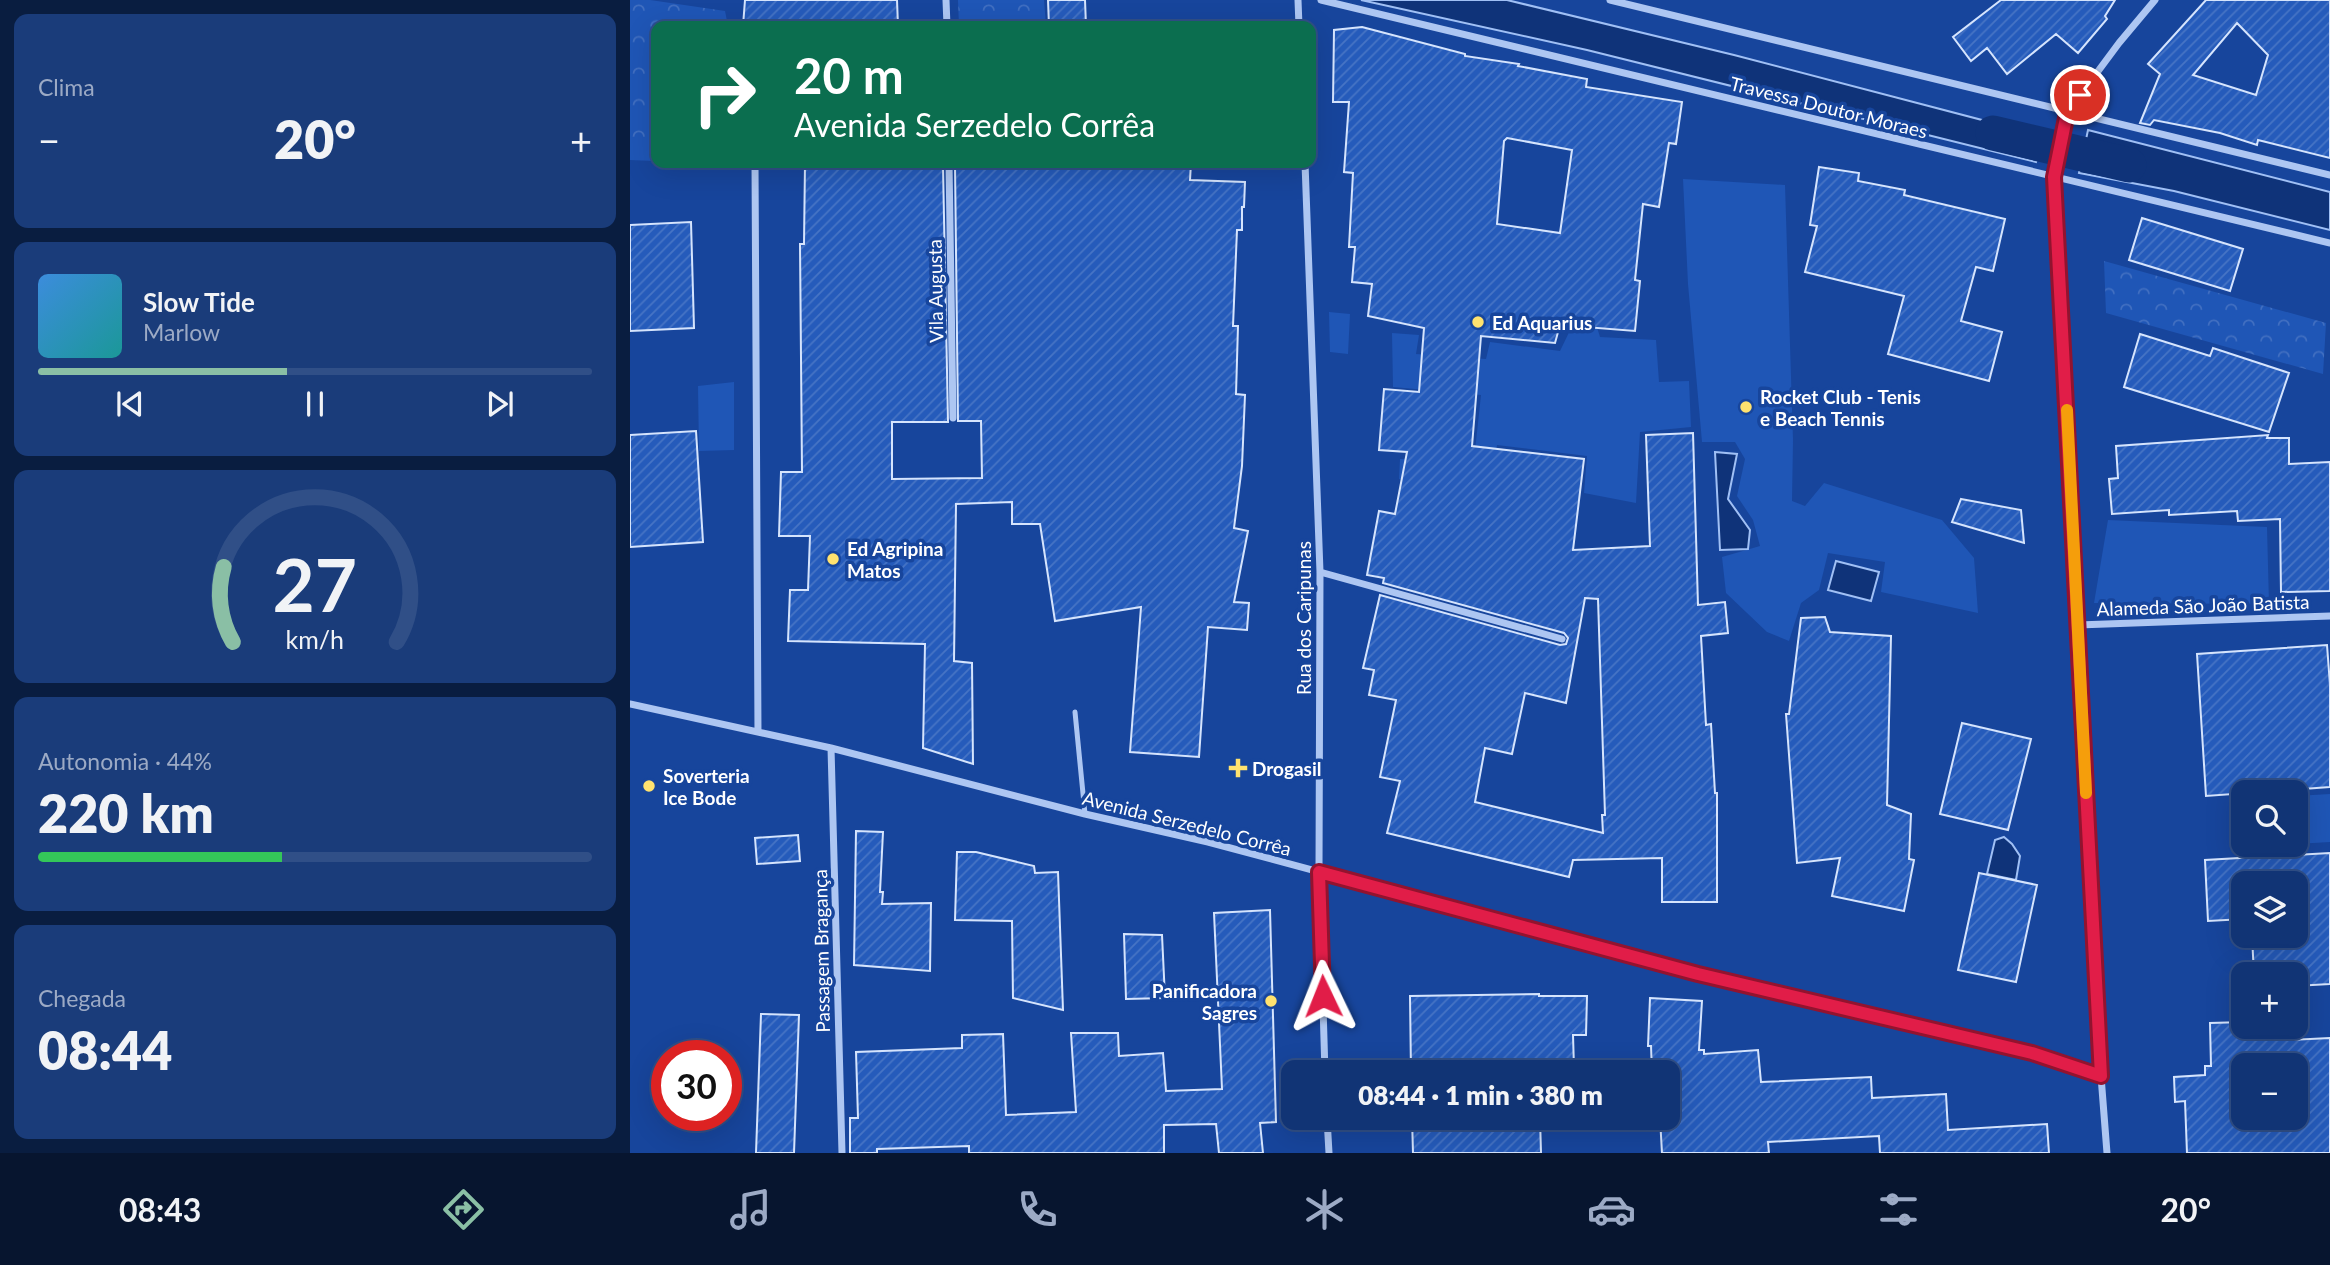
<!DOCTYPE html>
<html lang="pt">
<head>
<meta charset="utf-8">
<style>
  body { margin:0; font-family:Lato,sans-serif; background:#1a3c7a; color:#f1f3f6; height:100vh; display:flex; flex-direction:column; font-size:26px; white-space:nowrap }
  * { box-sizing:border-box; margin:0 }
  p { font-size:23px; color:#9caac5 }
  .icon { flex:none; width:38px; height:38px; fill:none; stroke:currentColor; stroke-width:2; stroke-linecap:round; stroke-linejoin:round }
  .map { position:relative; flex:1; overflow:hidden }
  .drawer { display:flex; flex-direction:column; gap:14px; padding:14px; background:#091d40; width:630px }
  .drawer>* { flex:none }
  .banner { position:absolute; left:21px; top:21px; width:665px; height:147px; border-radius:14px; box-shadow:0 7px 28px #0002,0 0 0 2px #304f87; background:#0b6e4f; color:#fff; overflow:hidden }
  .tools { position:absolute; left:1601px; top:780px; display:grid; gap:14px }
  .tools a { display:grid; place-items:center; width:77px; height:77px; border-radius:14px; background:#113475; box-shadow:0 7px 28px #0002,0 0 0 2px #304f87; font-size:35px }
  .speed { position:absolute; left:21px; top:1040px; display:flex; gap:14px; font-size:35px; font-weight:700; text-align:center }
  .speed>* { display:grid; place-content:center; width:91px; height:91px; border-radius:50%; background:#113475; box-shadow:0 7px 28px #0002,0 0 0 2px #304f87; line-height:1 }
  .speed .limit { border:10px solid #d22; background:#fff; color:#111 }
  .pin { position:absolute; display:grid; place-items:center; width:60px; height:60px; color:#fff; margin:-30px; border:4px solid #fff; border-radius:50%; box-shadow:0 2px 7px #0007 }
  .me { position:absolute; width:77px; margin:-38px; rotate:358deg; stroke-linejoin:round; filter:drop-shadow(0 0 5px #0008) }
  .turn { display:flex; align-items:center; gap:24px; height:147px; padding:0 28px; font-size:32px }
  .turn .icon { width:91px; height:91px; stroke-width:2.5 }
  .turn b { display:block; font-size:49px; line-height:60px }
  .big { font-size:52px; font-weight:800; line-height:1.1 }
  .drawer .tile { flex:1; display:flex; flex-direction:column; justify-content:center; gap:10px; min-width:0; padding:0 24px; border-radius:14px; background:#1a3c7a }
  .drawer .dial { align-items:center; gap:0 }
  .dial svg { height:182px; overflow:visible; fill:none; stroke:#304f87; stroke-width:7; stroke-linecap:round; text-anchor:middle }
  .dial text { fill:#f1f3f6; stroke:none }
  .song { display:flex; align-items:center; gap:21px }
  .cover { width:84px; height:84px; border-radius:10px; background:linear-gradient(135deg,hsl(210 70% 55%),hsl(180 70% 35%)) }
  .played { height:7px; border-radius:4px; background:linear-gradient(90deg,#8abfa5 45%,#304f87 45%) }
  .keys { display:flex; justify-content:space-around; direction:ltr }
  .heat { display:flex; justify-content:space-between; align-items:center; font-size:38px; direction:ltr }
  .charge { height:10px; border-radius:5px; background:linear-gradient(90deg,#34c759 44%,#304f87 0) }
  .trip { position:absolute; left:651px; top:1060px; width:399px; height:70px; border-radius:14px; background:#113475; box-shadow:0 7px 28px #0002,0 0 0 2px #304f87; font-weight:800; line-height:70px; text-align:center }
  .tab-bar { display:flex; height:112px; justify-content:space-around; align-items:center; background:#07152f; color:#9caac5 }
  .tab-bar .icon { width:49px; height:49px }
  .tab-bar .active { color:#8abfa5 }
  .tab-bar b { font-size:32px; color:#f1f3f6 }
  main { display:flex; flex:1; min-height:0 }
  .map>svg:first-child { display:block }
  .green { fill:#1f56b6 }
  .forest { fill:url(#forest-crowns) }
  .water { fill:#0f3379; stroke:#a0c0f5; stroke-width:2 }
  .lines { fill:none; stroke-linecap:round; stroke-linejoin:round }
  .canal { stroke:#0f3379; stroke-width:35 }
  .building { fill:url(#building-hatch); stroke:#d5e4fd; stroke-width:2; fill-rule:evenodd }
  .lane { stroke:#adc6f2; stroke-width:5 }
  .street { stroke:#adc6f2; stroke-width:7 }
  .route-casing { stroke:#92132f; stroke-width:18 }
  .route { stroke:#e11d48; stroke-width:12 }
  .slow { stroke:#f59e0b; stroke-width:12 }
  .poi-dot { fill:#ffe26f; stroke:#17459c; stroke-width:2.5 }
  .labels { text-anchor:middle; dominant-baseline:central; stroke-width:7; stroke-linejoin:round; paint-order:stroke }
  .street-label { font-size:19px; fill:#fff; stroke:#17459c }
  .poi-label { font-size:19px; font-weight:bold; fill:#fff; stroke:#17459c; text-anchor:start }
</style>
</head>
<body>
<main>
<section class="drawer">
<div class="tile"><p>Clima</p>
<div class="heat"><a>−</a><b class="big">20°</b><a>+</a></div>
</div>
<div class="tile">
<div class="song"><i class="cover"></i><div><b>Slow Tide</b><p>Marlow</p></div></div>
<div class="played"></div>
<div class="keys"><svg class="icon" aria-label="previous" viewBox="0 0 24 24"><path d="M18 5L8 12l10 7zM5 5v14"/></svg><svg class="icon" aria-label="pause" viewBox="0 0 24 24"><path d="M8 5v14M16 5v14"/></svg><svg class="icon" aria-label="next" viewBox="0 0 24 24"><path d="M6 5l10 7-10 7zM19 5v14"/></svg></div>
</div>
<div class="tile dial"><svg viewBox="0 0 100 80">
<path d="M14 69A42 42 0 1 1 86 69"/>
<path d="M14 69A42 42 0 0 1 10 36" stroke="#8abfa5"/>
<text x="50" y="56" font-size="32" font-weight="700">27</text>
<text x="50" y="72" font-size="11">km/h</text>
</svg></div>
<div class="tile"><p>Autonomia · 44%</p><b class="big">220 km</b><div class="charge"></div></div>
<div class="tile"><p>Chegada</p><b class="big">08:44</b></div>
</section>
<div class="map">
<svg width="1700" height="1153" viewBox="0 0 1700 1153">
  <defs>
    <pattern id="forest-crowns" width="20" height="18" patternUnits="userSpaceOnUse" patternTransform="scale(1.75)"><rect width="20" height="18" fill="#1f56b6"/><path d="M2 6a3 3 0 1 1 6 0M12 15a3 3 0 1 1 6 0" fill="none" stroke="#416fc1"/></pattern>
    <pattern id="building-hatch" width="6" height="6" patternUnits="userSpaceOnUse" patternTransform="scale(1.75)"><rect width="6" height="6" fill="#255bbb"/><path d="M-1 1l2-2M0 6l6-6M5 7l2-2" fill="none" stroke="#4674c5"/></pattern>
  </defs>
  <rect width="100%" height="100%" fill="#17459c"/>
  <path class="green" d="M 1053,179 L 1155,185 L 1163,440 L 1162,501 L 1175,506 L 1194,483 L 1312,520 L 1344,558 L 1348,613 L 1251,592 L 1255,562 L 1198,553 L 1189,590 L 1171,603 L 1159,641 L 1137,632 L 1096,593 L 1092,557 L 1130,546 L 1123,520 L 1107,496 L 1115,459 L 1105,442 L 1072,442 L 1058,284 Z
    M 699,312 L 720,314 L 718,354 L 700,352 Z
    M 945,320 L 966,324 L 970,337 L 1026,340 L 1029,382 L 1059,381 L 1061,427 L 1010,432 L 1006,503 L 954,493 L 957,456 L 867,445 L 859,493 L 769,479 L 770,459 L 844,460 L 851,395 L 763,387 L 762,333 L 789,335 L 786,354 L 856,359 L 860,342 L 930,351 Z
    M 104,382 L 104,450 L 69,451 L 68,386 Z
    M 1478,520 L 1637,527 L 1639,604 L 1464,603 Z
    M 1700,794 L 1700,842 L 1666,844 L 1666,796 Z"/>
  <path class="forest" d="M 0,0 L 20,0 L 95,11 L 98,26 L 26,26 L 26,161 L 0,160 Z
    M 328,0 L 414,0 L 416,26 L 329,26 Z
    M 1474,261 L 1696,323 L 1693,374 L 1476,313 Z"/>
  <path class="water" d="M 731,0 L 877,0 L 1104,55 L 1413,136 L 1406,162 L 957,50 Z
    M 1458,130 L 1700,192 L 1700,230 L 1544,191 L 1449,173 Z
    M 1085,452 L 1107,454 L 1098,499 L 1120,530 L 1118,549 L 1090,550 Z
    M 1206,561 L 1249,572 L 1241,601 L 1198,590 Z
    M 1374,837 L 1382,844 L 1390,856 L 1386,880 L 1357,874 L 1365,840 Z"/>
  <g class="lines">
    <path class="canal" d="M 1363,133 L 1499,165"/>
  </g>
  <path class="building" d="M 115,0 L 267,0 L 268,26 L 166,24 L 166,26 L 113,26 Z
    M 418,0 L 455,0 L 456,26 L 419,26 Z
    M 1371,0 L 1485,0 L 1475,16 L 1477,19 L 1448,53 L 1426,34 L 1377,74 L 1357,48 L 1341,61 L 1323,37 Z
    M 1576,0 L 1700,0 L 1700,158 L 1628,140 L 1627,145 L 1590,133 L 1524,120 L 1520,125 L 1510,123 L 1530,74 L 1518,64 ZM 1607,23 L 1638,55 L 1626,95 L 1563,75 Z
    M 732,27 L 835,54 L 835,56 L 889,64 L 888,66 L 957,79 L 956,87 L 1052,102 L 1046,144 L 1039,143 L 1029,207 L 1013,204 L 1005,280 L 1010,281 L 1005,331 L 930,325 L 925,343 L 851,336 L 842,446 L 954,459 L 943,550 L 1020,546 L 1016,435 L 1063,433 L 1068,605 L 1095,602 L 1098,633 L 1071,636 L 1076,725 L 1081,724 L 1085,793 L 1087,793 L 1087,902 L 1032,902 L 1032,858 L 943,860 L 939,877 L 757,833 L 770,781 L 750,777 L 766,700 L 739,695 L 744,670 L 733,668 L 750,595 L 930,645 L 936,644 L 938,638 L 934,633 L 753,583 L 754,578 L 737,575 L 749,511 L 765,514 L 777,452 L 749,450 L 754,389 L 789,392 L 794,328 L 738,316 L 742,284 L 722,282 L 725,247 L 719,247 L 723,173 L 714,172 L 719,102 L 703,102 L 704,30 ZM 877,138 L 942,150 L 930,233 L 867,224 L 874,141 ZM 955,598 L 968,599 L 975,815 L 972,815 L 973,833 L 845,802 L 855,748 L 882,754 L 895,693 L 936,703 Z
    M 175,163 L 299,163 L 299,167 L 313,166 L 318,422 L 262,422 L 262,479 L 352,478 L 351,421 L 328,421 L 325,165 L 561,163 L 560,180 L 615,182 L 614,207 L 612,207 L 612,230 L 607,230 L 603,326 L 608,326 L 606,394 L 615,395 L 612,466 L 604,528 L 618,531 L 604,602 L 619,603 L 617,630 L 578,627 L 569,757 L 500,752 L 511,607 L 425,621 L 410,524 L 382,524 L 382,502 L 326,504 L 324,661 L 342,663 L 343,764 L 293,748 L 295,644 L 158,641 L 160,590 L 178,590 L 180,536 L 149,536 L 151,472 L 172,472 L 170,244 L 174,244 Z
    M 1189,167 L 1229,173 L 1228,181 L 1275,190 L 1274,195 L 1375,219 L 1363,271 L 1346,267 L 1331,321 L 1372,332 L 1359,381 L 1258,354 L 1274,296 L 1175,272 L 1187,226 L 1180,225 Z
    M 1512,218 L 1613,249 L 1600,291 L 1499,260 Z
    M 61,222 L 64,328 L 0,331 L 0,225 Z
    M 1510,334 L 1580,356 L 1583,348 L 1659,373 L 1639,432 L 1494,387 Z
    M 66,431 L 73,542 L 0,547 L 0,435 Z
    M 1638,435 L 1637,438 L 1659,438 L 1659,464 L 1700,462 L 1700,591 L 1651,592 L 1650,519 L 1608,521 L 1607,511 L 1539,515 L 1539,510 L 1482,514 L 1479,479 L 1488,478 L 1486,446 Z
    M 1331,499 L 1391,510 L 1394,543 L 1322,522 Z
    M 1195,617 L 1200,632 L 1261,636 L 1257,805 L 1281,814 L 1279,859 L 1284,860 L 1274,911 L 1202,896 L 1210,858 L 1167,863 L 1156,714 L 1159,714 L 1171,618 Z
    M 1697,645 L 1700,685 L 1700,787 L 1576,796 L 1567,654 Z
    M 1332,723 L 1401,739 L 1378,830 L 1310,814 Z
    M 226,831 L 253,832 L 250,892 L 253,892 L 252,904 L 301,903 L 300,971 L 224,965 Z
    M 168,835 L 170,861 L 127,864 L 125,838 Z
    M 327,852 L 346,852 L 404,866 L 405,873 L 428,872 L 433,1010 L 383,998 L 382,921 L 325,920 Z
    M 1700,853 L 1700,984 L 1666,986 L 1666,975 L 1624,975 L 1622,936 L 1666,936 L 1666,884 L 1614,884 L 1614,919 L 1578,921 L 1575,860 Z
    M 1349,873 L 1407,885 L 1386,982 L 1328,970 Z
    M 640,910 L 646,1122 L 630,1123 L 633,1153 L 589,1153 L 586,1124 L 534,1125 L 534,1153 L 339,1153 L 339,1146 L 247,1149 L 247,1153 L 220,1153 L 220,1118 L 228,1118 L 226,1052 L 332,1048 L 332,1035 L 373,1034 L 376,1115 L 446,1112 L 441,1033 L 488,1033 L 489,1056 L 533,1053 L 536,1091 L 592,1089 L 584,913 Z
    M 494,934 L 532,935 L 535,998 L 496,999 Z
    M 909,994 L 909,996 L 957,996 L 956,1035 L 943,1035 L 944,1068 L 910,1069 L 910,1073 L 781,1073 L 780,996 Z
    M 1020,998 L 1072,1001 L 1069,1050 L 1074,1050 L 1074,1054 L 1128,1050 L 1131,1082 L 1241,1077 L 1242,1098 L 1316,1094 L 1318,1130 L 1417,1124 L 1419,1153 L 1250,1153 L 1249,1136 L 1138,1142 L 1139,1153 L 1032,1153 L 1030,1118 L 1038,1118 L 1038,1073 L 1022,1073 L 1021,1046 L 1018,1046 Z
    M 131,1014 L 169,1015 L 164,1153 L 126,1153 Z
    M 1614,1022 L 1614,1027 L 1660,1027 L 1660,1040 L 1700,1038 L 1700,1153 L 1557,1153 L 1555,1101 L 1545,1102 L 1544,1077 L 1575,1075 L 1575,1066 L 1581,1066 L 1580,1023 ZM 1614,1066 L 1666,1066 L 1666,1118 L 1614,1118 Z
    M 782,1118 L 910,1118 L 911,1153 L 783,1153 Z"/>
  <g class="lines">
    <path class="lane" d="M 445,712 L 455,814"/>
    <path class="street" d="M 316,0 L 317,26
      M 668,0 L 669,26
      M 691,0 L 1700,243
      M 980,0 L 1700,175
      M 125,163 L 128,732
      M 319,163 L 323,418
      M 675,163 L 690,572 L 689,872 L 695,1073
      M 690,572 L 932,639
      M 1448,625 L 1700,616
      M 0,704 L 201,748 L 455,814 L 578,842 L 1068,974 L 1402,1053 L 1471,1076
      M 201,748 L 212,1153
      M 697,1118 L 699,1153
      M 1477,1153 L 1471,1076 L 1424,177 L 1437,113 L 1489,43 L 1525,0"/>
  </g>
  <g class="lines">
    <g class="route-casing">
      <path id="route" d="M 693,996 L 689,872 L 1068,974 L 1402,1053 L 1471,1076 L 1424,177 L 1437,113 L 1450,95"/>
    </g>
    <use href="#route" class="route"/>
    <path class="slow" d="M 1437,410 L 1456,793"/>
  </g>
  <g class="poi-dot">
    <circle cx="848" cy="322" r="7"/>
    <circle cx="1116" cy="407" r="7"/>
    <circle cx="203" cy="559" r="7"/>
    <path d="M604.5 757.5h7v7h7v7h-7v7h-7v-7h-7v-7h7z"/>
    <circle cx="19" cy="786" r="7"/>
    <circle cx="641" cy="1001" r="7"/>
  </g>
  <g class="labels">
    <g class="street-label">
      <text transform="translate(1199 107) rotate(14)">Travessa Doutor Moraes</text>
      <text transform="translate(305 291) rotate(-91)">Vila Augusta</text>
      <text transform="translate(1573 605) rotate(-2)">Alameda São João Batista</text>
      <text transform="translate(673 618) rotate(-90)">Rua dos Caripunas</text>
      <text transform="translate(557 823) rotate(14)">Avenida Serzedelo Corrêa</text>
      <text transform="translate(191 951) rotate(-91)">Passagem Bragança</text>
    </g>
    <g class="poi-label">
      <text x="862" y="322">Ed Aquarius</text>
      <text x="1130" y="396">Rocket Club - Tenis<tspan x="1130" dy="22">e Beach Tennis</tspan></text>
      <text x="217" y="548">Ed Agripina<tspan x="217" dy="22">Matos</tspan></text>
      <text x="622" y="768">Drogasil</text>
      <text x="33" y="775">Soverteria<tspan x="33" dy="22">Ice Bode</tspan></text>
      <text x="627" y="990" text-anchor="end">Panificadora<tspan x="627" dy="22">Sagres</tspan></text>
    </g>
  </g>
</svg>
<div class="tools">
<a><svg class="icon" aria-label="search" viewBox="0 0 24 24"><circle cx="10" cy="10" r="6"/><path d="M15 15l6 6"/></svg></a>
<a><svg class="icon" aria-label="layers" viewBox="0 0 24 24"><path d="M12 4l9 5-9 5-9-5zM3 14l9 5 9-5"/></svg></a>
<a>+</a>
<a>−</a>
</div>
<div class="speed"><div class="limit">30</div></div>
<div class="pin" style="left:1450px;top:95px;background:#d93025"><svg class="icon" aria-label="arrive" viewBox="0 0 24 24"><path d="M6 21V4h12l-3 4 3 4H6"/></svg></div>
<svg class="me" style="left:693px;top:996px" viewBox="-20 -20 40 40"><path d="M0-17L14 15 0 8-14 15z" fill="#e11d48" stroke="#fff" stroke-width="4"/></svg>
<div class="trip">08:44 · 1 min · 380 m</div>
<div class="banner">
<div class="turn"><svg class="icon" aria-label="right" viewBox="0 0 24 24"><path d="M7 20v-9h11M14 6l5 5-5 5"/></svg><div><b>20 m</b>Avenida Serzedelo Corrêa</div></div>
</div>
</div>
</main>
<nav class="tab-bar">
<b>08:43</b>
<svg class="icon active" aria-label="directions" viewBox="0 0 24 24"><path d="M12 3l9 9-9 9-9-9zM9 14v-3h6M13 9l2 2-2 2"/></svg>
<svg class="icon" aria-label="music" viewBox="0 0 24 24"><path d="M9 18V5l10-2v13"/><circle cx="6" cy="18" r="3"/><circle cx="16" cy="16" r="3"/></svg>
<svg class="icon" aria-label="phone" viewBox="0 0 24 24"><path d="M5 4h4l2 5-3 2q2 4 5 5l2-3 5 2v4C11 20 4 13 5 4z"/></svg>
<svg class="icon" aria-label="climate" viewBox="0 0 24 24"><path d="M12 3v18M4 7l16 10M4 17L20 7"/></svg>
<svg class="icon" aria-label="car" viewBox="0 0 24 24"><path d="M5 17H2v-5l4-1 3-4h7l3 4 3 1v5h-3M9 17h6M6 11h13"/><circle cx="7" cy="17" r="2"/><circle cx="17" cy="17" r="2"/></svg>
<svg class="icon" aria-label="filters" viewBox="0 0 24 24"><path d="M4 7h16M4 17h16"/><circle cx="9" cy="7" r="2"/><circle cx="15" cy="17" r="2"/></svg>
<b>20°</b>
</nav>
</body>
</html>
